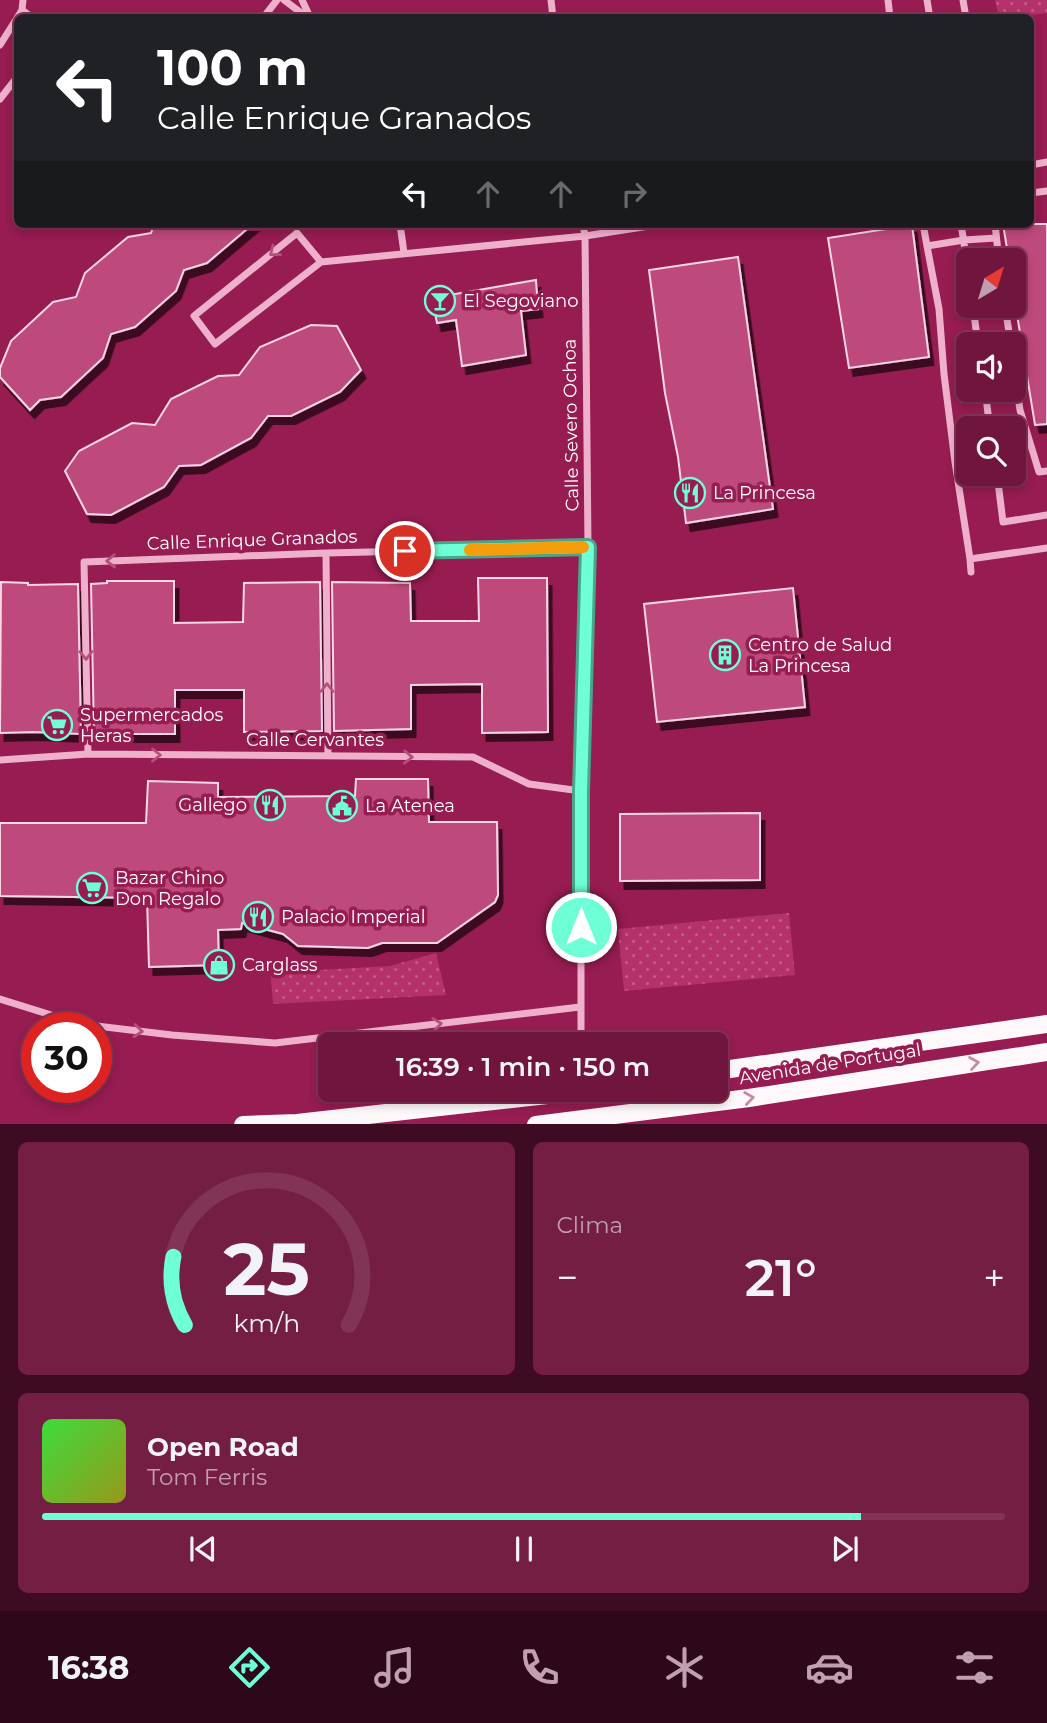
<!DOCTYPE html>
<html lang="es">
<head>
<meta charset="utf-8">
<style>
  body { margin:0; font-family:Montserrat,sans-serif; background:#751e44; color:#f1f3f6; height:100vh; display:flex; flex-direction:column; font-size:26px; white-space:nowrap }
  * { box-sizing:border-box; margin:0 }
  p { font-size:23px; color:#c09fb0 }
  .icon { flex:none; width:38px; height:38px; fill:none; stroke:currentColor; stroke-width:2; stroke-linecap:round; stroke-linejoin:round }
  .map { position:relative; height:1124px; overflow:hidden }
  .drawer { display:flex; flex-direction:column; gap:18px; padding:18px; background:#3e0c22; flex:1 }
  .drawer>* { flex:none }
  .guide { position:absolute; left:14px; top:14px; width:1020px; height:214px; border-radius:10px; box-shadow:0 4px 10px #0003,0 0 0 2px #823457; background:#202124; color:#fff; overflow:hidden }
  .needle { width:46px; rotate:38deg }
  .tools { position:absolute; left:956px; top:248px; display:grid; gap:14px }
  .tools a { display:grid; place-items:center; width:70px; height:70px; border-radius:10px; background:#70153d; box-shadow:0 4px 10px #0003,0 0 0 2px #823457; font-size:35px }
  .speed { position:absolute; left:21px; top:1012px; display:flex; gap:14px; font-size:35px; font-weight:700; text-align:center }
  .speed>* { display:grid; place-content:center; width:91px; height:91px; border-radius:50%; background:#70153d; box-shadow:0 4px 10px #0003,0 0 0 2px #823457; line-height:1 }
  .speed .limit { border:10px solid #d22; background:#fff; color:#111 }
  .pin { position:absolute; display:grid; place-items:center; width:60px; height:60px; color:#fff; margin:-30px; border:4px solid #fff; border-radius:50%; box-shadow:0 2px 7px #0007 }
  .me { position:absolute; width:77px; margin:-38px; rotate:0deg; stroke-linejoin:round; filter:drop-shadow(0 0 5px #0008) }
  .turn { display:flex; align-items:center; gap:24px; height:147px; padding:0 28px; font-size:32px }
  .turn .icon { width:91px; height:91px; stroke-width:2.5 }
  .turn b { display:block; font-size:49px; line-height:60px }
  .lanes { display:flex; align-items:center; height:66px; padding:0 28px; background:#0003; justify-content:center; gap:35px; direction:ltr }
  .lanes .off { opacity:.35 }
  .big { font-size:52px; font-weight:600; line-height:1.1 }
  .drawer .card { flex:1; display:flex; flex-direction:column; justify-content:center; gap:10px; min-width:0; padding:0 24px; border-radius:10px; background:#751e44 }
  .drawer .dial { align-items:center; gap:0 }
  .dial svg { height:182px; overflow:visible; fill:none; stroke:#823457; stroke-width:7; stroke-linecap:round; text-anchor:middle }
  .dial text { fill:#f1f3f6; stroke:none }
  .song { display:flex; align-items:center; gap:21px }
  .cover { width:84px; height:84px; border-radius:10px; background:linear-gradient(135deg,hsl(120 70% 55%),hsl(60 70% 35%)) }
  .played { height:7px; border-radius:4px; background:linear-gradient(90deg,#6effd6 85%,#823457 85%) }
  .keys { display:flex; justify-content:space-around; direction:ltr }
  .heat { display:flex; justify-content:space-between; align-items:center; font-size:38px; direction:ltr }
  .drawer .tiles { flex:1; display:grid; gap:18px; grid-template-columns:1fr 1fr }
  .card:last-child { grid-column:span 2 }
  .trip { position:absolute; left:318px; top:1032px; width:410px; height:70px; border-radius:10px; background:#70153d; box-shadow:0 4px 10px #0003,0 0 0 2px #823457; font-weight:600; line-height:70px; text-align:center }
  .menu { display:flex; height:112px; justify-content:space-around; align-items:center; background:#2d0818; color:#c09fb0 }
  .menu .icon { width:49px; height:49px }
  .menu .current { color:#6effd6 }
  .menu b { font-size:32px; color:#f1f3f6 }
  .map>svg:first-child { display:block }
  .park { fill:url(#park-dots) }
  .building { fill:#be4a7c; stroke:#fbd6e7; stroke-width:2; filter:url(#shadow) }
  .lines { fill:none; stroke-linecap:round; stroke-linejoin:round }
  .street { stroke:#efb0cc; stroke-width:7 }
  .primary { stroke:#fff8fb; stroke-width:18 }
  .oneway { stroke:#b5507c }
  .oneway2 { stroke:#ca8aa6 }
  .route-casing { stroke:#48a68b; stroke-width:18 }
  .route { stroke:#6effd6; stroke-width:12 }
  .slow { stroke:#f59e0b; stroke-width:12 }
  .labels { text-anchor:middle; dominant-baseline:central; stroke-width:7; stroke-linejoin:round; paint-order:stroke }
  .poi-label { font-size:18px; fill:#fff; stroke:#961c51; text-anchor:start }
  .street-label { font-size:18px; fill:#fff; stroke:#961c51 }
</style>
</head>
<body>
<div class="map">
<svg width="1047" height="1125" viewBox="0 0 1047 1125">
  <defs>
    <pattern id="park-dots" width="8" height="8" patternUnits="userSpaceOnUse" patternTransform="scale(1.75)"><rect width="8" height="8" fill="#b4316a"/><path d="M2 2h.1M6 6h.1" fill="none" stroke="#c35a88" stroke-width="1.8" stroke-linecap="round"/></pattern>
    <filter id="shadow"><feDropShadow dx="4.5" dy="8" stdDeviation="0" flood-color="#0009"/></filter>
  </defs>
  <rect width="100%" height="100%" fill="#961c51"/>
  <path class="park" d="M 995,0 L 1047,0 L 1047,13 L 1014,17 L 999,17 Z
    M 789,913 L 795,975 L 624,991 L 618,929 Z
    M 436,953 L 446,995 L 273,1004 L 270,967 L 301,971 L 390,966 Z"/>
  <path class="building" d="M 154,224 L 253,224 L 207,263 L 184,270 L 176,291 L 135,327 L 111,334 L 103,358 L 61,397 L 40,400 L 30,410 L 0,377 L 0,368 L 11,341 L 53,302 L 76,297 L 85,273 L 128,237 L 151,233 Z
    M 1003,224 L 1047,224 L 1047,424 L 1035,425 L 1013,290 L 1013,261 L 1009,261 Z
    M 912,225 L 929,357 L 849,368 L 828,238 Z
    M 738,257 L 773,509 L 686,523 L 678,457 L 665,393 L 649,270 Z
    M 536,280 L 538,309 L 521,311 L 526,355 L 462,366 L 456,320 L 437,323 L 432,298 Z
    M 311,325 L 337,326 L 361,370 L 340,392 L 291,416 L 268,416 L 251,438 L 201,465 L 179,466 L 164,487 L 111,515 L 87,514 L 65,471 L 79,451 L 132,423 L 155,425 L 171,399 L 218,376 L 239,375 L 260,347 Z
    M 478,578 L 547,578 L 548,732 L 482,733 L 482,684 L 411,685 L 411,729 L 334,731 L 332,582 L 410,583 L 411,621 L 479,621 Z
    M 107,581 L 174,581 L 174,623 L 243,622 L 244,583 L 320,582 L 322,731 L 244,732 L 244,690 L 175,690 L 175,734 L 94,734 L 91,584 L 107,583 Z
    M 1,582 L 28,583 L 28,585 L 78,584 L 81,734 L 34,732 L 0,733 Z
    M 793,588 L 805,707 L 657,722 L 644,604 Z
    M 356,779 L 428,779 L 429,822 L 497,822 L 498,895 L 495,902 L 437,943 L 382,943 L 368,948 L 298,946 L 283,934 L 242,923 L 241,929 L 218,930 L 219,965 L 149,967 L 147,898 L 0,896 L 0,823 L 146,823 L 148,781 L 218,783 L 218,797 L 355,796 Z
    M 760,813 L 760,880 L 620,881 L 620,814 Z"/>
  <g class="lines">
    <path class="street" d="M 284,0 L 308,18
      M 302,0 L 310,17
      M 551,0 L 553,18
      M 888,0 L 890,18
      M 927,0 L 930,18
      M 963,0 L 966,18
      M 22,10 L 33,18
      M 263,18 L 277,0
      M 0,45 L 22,10 L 23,0
      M 0,99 L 18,76
      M 1031,165 L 1047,162
      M 1031,193 L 1047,191
      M 400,224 L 404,253
      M 923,224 L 927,246
      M 961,224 L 968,269
      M 995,224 L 999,261
      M 321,262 L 297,233 L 194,316 L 215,344 L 321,262 L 585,236 L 662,224
      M 973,306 L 978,345
      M 1005,306 L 1011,345
      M 1013,364 L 1020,410 L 1039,472 L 1047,471
      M 985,390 L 990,429
      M 997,474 L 1003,522 L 1047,515
      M 326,553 L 328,756
      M 970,559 L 955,462 L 944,374 L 939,309 L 927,246 L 964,240 L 996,238
      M 971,572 L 970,559 L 1047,548
      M 88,754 L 84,562 L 326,553 L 588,547
      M 0,760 L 88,754 L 473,757 L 529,784 L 581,791
      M 0,999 L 80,1024 L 172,1035 L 275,1043 L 580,1007
      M 581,1045 L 581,791 L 588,547 L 585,236 L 583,224"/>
    <path class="primary" d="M 716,1071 L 1047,1024
      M 243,1125 L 297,1123 L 592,1090
      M 536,1125 L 749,1098 L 1047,1052"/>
  </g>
  <defs><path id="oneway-chevron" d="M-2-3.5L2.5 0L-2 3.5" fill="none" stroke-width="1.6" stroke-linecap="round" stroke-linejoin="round" transform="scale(1.75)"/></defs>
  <g class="oneway">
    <use href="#oneway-chevron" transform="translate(274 252) rotate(142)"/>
    <use href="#oneway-chevron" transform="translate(111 561) rotate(178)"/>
    <use href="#oneway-chevron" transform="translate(86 655) rotate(89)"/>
    <use href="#oneway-chevron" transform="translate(327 688) rotate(-90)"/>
    <use href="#oneway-chevron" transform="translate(156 755)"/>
    <use href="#oneway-chevron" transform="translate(408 757) rotate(1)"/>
    <use href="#oneway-chevron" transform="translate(437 1024) rotate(-7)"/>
    <use href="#oneway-chevron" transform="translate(138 1031) rotate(6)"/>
  </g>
  <g class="oneway2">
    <use href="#oneway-chevron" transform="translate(974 1063) rotate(-9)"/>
    <use href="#oneway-chevron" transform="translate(749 1098) rotate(-8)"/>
  </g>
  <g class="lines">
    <g class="route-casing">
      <path id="route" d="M 405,551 L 588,547 L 581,792 L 581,927"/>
    </g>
    <use href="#route" class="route"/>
    <path class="slow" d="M 470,550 L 583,547"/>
  </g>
  <defs>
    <g id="bar-ring" transform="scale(1.575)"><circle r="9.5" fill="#961c51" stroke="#6effd6" stroke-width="1.5"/><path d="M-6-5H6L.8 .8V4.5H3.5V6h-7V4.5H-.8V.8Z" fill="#6effd6"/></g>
    <g id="restaurant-ring" transform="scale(1.575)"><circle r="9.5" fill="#961c51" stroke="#6effd6" stroke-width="1.5"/><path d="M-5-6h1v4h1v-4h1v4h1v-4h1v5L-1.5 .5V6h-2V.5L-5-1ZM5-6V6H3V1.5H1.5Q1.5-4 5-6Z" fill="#6effd6"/></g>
    <g id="building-ring" transform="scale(1.575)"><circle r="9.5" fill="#961c51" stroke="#6effd6" stroke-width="1.5"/><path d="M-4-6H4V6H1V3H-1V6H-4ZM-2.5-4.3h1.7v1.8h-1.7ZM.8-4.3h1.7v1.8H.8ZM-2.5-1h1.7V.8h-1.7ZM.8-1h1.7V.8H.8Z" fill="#6effd6"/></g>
    <g id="supermarket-ring" transform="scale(1.575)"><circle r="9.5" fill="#961c51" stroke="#6effd6" stroke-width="1.5"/><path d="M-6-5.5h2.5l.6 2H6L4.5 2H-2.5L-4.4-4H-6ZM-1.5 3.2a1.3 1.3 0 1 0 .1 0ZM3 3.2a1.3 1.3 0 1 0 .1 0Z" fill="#6effd6"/></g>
    <g id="civic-ring" transform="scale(1.575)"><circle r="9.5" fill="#961c51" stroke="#6effd6" stroke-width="1.5"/><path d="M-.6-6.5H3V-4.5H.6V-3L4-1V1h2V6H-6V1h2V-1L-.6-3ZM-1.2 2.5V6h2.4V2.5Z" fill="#6effd6"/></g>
    <g id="shop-ring" transform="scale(1.575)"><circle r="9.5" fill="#961c51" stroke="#6effd6" stroke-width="1.5"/><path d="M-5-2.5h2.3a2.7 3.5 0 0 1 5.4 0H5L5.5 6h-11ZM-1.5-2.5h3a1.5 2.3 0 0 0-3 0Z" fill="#6effd6"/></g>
  </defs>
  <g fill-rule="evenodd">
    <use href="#bar-ring" x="440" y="301"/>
    <use href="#restaurant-ring" x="690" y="493"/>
    <use href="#building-ring" x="725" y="655"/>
    <use href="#supermarket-ring" x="57" y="725"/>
    <use href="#restaurant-ring" x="270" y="805"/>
    <use href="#civic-ring" x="342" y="806"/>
    <use href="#supermarket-ring" x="92" y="888"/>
    <use href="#restaurant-ring" x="258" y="917"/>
    <use href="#shop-ring" x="219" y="965"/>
  </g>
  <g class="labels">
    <g class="poi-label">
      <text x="463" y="301">El Segoviano</text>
      <text x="713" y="493">La Princesa</text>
      <text x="748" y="645">Centro de Salud<tspan x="748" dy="21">La Princesa</tspan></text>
      <text x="80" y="715">Supermercados<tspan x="80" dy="21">Heras</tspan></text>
      <text x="247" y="805" text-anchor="end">Gallego</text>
      <text x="365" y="806">La Atenea</text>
      <text x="115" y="878">Bazar Chino<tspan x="115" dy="21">Don Regalo</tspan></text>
      <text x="281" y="917">Palacio Imperial</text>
      <text x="242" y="965">Carglass</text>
    </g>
    <g class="street-label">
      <text transform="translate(571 425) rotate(-91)">Calle Severo Ochoa</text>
      <text transform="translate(252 540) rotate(-2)">Calle Enrique Granados</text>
      <text x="315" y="740">Calle Cervantes</text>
      <text transform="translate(830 1064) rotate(-9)">Avenida de Portugal</text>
    </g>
  </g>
</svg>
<div class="tools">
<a><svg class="needle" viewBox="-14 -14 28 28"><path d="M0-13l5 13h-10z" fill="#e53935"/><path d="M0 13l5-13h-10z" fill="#c09fb0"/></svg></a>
<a><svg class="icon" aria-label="sound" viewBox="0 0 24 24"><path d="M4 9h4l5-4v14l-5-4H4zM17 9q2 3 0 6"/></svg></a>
<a><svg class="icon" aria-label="search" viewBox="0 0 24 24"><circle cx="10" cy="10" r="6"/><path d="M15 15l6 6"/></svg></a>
</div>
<div class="speed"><div class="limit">30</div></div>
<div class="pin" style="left:405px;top:551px;background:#d93025"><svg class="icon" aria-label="arrive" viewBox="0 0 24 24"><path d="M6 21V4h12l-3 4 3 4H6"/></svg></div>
<svg class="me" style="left:581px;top:927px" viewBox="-20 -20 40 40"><circle r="17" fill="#6effd6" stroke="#fff" stroke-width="3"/><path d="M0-11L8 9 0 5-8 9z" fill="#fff"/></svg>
<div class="trip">16:39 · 1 min · 150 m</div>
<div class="guide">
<div class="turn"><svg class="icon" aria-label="left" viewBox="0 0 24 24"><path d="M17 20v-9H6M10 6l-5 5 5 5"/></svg><div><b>100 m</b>Calle Enrique Granados</div></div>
<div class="lanes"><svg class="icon" aria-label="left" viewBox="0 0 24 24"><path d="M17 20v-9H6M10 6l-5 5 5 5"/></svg><svg class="icon off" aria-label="ahead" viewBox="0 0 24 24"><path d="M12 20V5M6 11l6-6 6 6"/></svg><svg class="icon off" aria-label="ahead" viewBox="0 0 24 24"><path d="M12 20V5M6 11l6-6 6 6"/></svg><svg class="icon off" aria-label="right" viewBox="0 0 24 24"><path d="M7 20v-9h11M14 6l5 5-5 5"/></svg></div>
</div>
</div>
<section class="drawer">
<div class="tiles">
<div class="card dial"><svg viewBox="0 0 100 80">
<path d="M14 69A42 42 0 1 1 86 69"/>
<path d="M14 69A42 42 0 0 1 9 39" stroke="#6effd6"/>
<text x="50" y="56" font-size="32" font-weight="700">25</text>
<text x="50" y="72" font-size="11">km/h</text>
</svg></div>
<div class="card"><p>Clima</p>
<div class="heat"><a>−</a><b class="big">21°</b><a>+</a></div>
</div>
<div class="card">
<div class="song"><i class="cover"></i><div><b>Open Road</b><p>Tom Ferris</p></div></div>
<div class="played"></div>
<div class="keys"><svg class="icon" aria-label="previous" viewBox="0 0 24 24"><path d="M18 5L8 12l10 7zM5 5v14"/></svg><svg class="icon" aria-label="pause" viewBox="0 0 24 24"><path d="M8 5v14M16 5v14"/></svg><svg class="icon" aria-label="next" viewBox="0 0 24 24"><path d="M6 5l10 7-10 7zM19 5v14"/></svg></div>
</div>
</div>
</section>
<nav class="menu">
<b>16:38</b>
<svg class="icon current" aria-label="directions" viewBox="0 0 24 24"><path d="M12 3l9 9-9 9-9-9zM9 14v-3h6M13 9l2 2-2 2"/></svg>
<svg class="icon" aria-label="music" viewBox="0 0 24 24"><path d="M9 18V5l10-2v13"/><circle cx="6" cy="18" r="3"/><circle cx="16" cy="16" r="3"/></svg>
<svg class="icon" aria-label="phone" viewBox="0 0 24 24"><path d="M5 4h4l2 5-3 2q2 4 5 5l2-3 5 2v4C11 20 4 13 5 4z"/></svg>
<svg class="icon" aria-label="climate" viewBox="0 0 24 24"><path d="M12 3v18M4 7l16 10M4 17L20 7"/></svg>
<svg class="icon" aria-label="car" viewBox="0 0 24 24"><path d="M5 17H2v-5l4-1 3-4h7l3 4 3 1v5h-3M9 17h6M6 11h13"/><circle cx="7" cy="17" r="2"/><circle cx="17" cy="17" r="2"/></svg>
<svg class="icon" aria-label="filters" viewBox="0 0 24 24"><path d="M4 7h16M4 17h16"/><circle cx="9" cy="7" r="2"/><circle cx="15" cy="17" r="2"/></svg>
</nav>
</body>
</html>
